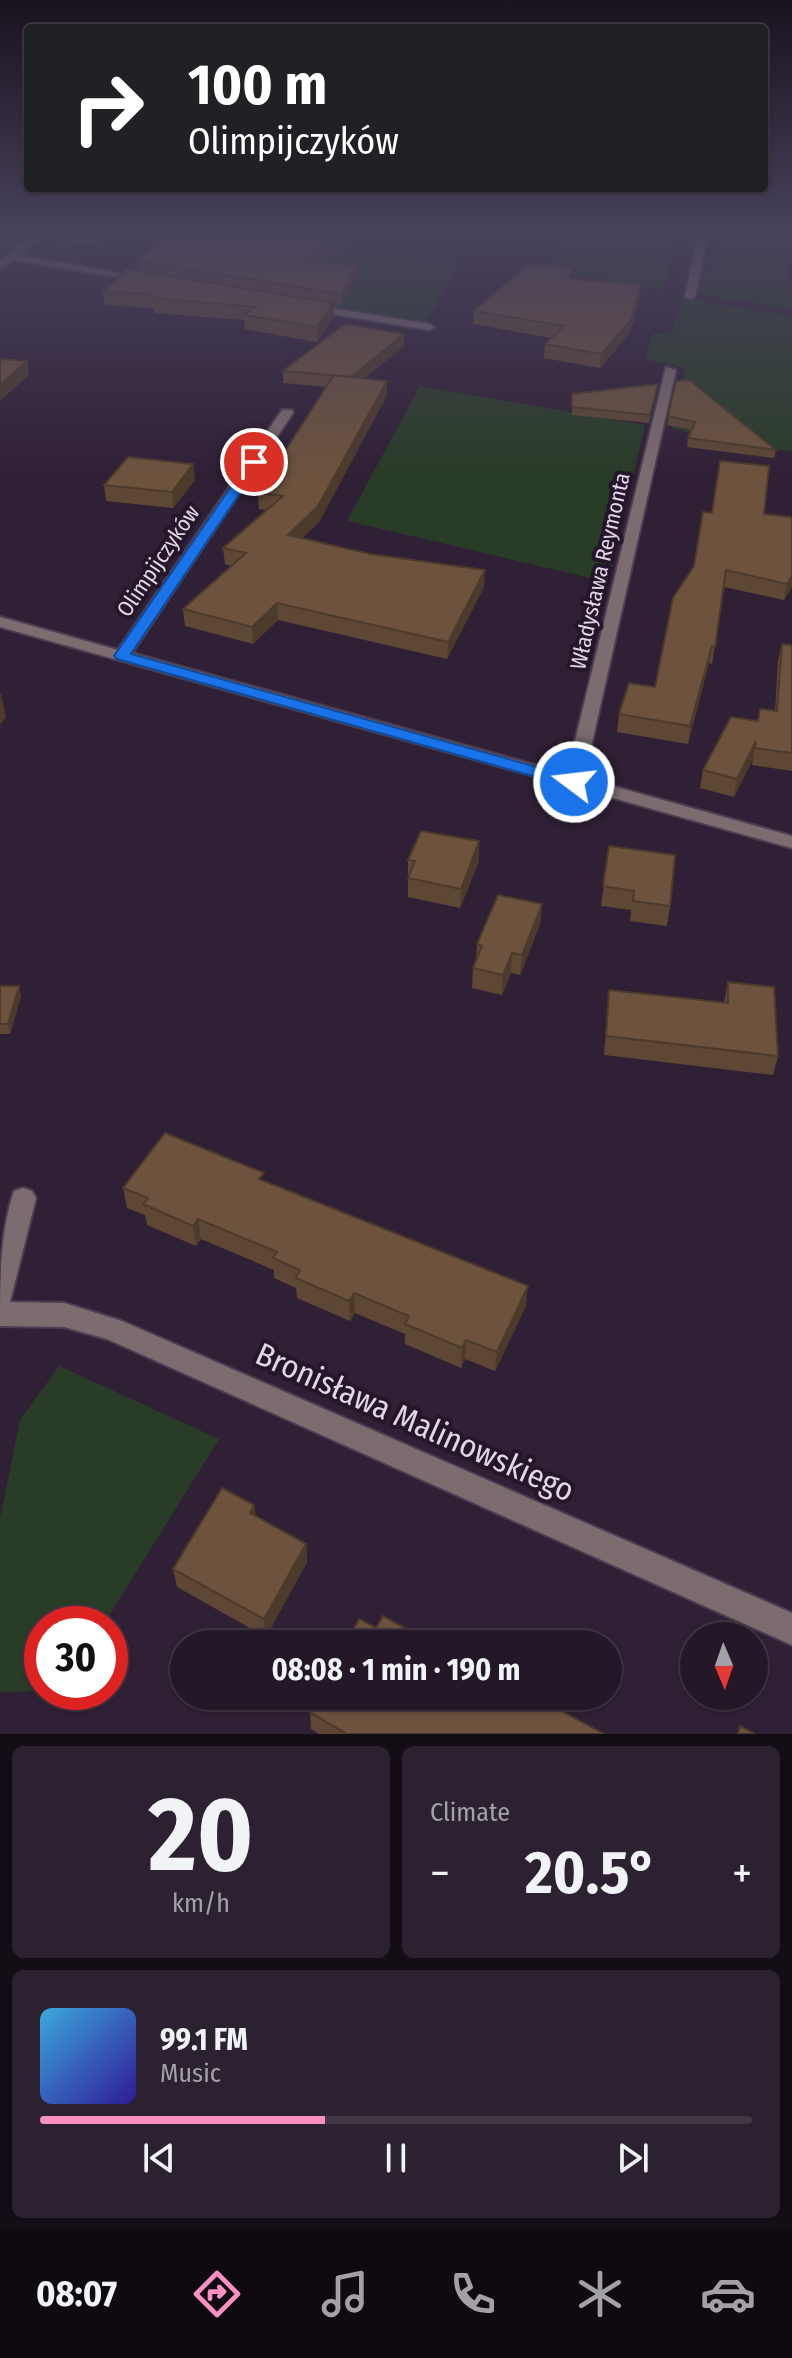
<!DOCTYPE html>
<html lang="en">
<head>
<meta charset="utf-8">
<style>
  body { margin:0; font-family:"Fira Sans Condensed",sans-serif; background:#2c2130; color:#f1f3f6; height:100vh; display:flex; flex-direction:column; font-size:30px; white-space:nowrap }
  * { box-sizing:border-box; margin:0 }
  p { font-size:26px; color:#a3a0a8 }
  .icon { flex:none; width:44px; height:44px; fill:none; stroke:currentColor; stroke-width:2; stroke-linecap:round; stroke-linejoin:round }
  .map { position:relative; height:1734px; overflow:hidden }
  .sheet { display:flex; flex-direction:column; gap:12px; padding:12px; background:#140d16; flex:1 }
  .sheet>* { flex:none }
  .guide { position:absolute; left:24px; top:24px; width:744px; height:168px; border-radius:8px; box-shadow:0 2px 6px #0004,0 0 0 2px #413745; background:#202124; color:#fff; overflow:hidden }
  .needle { width:52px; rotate:178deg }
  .tools { position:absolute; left:680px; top:1622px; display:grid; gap:16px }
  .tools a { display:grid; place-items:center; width:88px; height:88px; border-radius:50%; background:#241828; box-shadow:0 2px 6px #0004,0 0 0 2px #413745; font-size:40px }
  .speed { position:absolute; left:24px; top:1606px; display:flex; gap:16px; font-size:40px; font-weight:700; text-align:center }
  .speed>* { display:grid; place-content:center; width:104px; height:104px; border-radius:50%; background:#241828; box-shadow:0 2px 6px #0004,0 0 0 2px #413745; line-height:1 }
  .speed .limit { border:12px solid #d22; background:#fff; color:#111 }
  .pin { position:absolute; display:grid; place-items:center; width:68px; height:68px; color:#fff; margin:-34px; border:4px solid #fff; border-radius:50%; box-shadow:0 2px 8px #0007 }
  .me { position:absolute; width:88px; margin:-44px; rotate:285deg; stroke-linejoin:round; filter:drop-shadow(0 0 6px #0008) }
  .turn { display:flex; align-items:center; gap:28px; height:168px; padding:0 32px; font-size:36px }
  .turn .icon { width:104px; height:104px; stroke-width:2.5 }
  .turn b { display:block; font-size:56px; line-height:68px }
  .big { font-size:60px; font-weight:700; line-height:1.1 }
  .sheet .card { flex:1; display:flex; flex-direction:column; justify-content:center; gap:12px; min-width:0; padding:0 28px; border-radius:12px; background:#2c2130 }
  .sheet .dial { align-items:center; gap:0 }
  .dial b { font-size:104px; line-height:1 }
  .song { display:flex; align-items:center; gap:24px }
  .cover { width:96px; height:96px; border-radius:12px; background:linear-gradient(135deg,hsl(200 70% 55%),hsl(250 70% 35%)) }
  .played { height:8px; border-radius:4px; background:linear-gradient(90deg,#fb8fc4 40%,#413745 40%) }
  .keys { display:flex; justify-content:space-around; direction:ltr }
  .heat { display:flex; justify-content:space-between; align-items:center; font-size:44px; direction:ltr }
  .sheet .tiles { flex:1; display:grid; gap:12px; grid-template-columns:1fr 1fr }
  .card:last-child { grid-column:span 2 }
  .trip { position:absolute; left:170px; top:1630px; width:452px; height:80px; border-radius:40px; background:#241828; box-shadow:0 2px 6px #0004,0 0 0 2px #413745; font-weight:700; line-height:80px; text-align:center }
  .menu { display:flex; height:128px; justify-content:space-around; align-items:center; background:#0e0a10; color:#a3a0a8 }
  .menu .icon { width:56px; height:56px }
  .menu .active { color:#fb8fc4 }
  .menu b { font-size:36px; color:#f1f3f6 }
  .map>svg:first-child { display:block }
  .green { fill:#293c27 }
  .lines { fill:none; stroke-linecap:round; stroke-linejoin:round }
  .minor-casing { stroke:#4c3d52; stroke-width:4 }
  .minor { fill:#7c6c6f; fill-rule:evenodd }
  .wall { fill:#5e4735 }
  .shaded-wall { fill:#4c3a2b }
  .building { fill:#6d533e; stroke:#4c3a2b; stroke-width:2 }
  .route { fill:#1a73e8; stroke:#114b97; stroke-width:2 }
  .labels { text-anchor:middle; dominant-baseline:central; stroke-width:8; stroke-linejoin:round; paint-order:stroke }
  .far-street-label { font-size:22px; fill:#e1d7e5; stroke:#26162c }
  .near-street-label { font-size:32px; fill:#e1d7e5; stroke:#26162c }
</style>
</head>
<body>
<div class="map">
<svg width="792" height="1734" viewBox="0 0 792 1734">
  <rect width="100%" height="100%" fill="#302036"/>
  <path class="green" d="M 569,232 L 679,232 L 663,289 L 550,272 Z
    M 722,232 L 791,239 L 788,279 L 792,281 L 792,309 L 695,294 L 702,267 L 716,269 Z
    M 329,243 L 458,263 L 426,323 L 288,299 Z
    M 682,298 L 792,316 L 792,452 L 672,429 L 685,368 L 646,359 L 652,334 L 672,332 Z
    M 420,386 L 645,425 L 608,582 L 347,521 Z
    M 59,1366 L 219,1439 L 104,1624 L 42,1624 L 42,1691 L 0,1692 L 0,1518 L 20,1420 Z"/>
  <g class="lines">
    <g class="minor-casing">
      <path id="minor" d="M 35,232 L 47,232 L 20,255 L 151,279 L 146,282 L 13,260 L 0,269 L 0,261 Z
        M 699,232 L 709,232 L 695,296 L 690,299 L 685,296 Z
        M 763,232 L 792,233 L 792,239 Z
        M 307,304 L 429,324 L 435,327 L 429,330 L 303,309 L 301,307 Z
        M 666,367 L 676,370 L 584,778 L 792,836 L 792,848 L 0,627 L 0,617 L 118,650 L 282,410 L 292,410 L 293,413 L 132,653 L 567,774 Z
        M 23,1188 L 32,1191 L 36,1198 L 10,1302 L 64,1303 L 122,1321 L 792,1613 L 792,1645 L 107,1339 L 64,1327 L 0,1326 C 0,1282 0,1231 14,1191 Z"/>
    </g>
    <use href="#minor" class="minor"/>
  </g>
  <path class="wall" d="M 0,232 L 30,232 L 18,242 L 0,241 Z
    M 41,232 L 111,232 L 97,244 L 42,240 Z
    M 167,232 L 368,232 L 321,262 L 359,265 L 359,276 L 341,306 L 333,305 L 334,317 L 317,342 L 245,329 L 244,320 L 154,313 L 154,310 L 148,308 L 105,305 L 103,291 L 139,271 L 138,261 Z
    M 572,279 L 640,297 L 630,333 L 600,368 L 544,358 L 545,344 L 552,338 L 473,324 L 474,311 Z
    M 404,346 L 365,378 L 387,381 L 387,395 L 319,522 L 302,538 L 484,587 L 447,659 L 278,620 L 253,644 L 185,626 L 183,609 L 232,566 L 225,564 L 223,548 L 267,510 L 259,509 L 258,493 L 326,387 L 283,383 L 283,371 Z
    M 676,381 L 776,450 L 774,458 L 687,447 L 688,438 L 692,430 L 667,425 Z
    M 658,384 L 649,423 L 572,415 L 572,394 Z
    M 195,480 L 173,508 L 106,501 L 104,485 Z
    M 712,513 L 764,514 L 792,517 L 792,587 L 784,600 L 724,587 L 712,664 L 709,663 L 688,744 L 617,732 L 619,714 L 655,687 Z
    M 782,644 L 792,645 L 792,771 L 752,765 L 753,759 L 734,797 L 700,788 L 703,770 L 758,721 L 760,709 L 775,711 L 778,661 Z
    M 479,841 L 479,861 L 460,908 L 408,897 L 408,860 Z
    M 609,846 L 670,906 L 667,926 L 630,921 L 631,910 L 601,906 Z
    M 542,904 L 540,924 L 520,975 L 511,973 L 502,995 L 472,988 L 473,968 L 476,961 L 477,944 Z
    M 728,982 L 778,1056 L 773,1075 L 604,1055 L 609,990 L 724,1002 Z
    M 0,986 L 19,986 L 21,996 L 10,1034 L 0,1034 Z
    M 264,1181 L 526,1306 L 495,1371 L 465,1359 L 461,1368 L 405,1344 L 405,1334 L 355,1313 L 350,1321 L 297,1298 L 296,1288 L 274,1278 L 274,1270 L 201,1239 L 196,1246 L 147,1225 L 145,1215 L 127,1208 L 123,1188 Z
    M 254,1505 L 256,1517 L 306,1544 L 307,1562 L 266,1637 L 177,1587 L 173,1569 Z
    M 310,1712 L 604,1734 L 319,1734 L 311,1729 Z"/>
  <path class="shaded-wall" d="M 17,232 L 30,232 L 18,242 Z
    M 97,232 L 111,232 L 97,244 Z
    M 350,232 L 368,232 L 305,272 L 305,261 Z
    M 359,265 L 359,276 L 341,306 L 341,294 Z
    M 641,284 L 640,297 L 630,333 L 600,368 L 601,354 Z
    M 333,303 L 334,317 L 317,342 L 317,327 Z
    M 404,334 L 404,346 L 351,389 L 350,377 Z
    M 27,361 L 29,375 L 0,401 L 0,385 Z
    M 387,381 L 387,395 L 319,522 L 289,551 L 288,535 Z
    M 193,464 L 195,480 L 173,508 L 172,492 Z
    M 485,570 L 484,587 L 447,659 L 448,642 Z
    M 792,576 L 792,587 L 784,600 L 787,584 Z
    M 277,603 L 278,620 L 253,644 L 252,627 Z
    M 712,646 L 709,663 L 688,744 L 690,726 Z
    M 1,693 L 6,717 L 0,725 L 0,694 Z
    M 756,741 L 753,759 L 734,797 L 737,779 Z
    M 479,841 L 479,861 L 460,908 L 461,889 Z
    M 542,904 L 540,924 L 520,975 L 522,955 Z
    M 512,953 L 511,973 L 502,995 L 503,975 Z
    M 19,986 L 21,996 L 10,1034 L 8,1024 Z
    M 198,1219 L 201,1239 L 196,1246 L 193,1226 Z
    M 528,1286 L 526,1306 L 495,1371 L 497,1352 Z
    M 354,1293 L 355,1313 L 350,1321 L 349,1301 Z
    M 466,1340 L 465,1359 L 461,1368 L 462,1348 Z
    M 254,1505 L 257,1524 L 250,1513 Z
    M 306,1544 L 307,1562 L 266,1637 L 264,1619 Z"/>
  <path class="building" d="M 167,232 L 350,232 L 305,261 L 359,265 L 341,294 L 138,261 Z
    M 529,264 L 573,267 L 568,279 L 641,284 L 631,320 L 601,354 L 545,344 L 564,326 L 474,311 Z
    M 127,269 L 333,303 L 317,327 L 244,315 L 256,307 L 153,298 L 155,296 L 147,294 L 103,291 Z
    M 345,324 L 404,334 L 351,377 L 283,371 Z
    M 0,359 L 27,361 L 0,385 Z
    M 334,375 L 387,381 L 318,506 L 288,535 L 370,554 L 485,570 L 448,642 L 277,603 L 252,627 L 183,609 L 246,553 L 223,548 L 283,496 L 258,493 Z
    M 689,380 L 776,450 L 688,438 L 695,422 L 668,416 L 676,381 Z
    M 658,384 L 650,415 L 572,407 L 572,394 Z
    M 128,457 L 193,464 L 172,492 L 104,485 Z
    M 720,461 L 769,466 L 764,514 L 792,517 L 792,576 L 787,584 L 726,570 L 715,647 L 712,646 L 690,726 L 619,714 L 629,683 L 655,687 L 673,598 L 694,566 L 703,512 L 712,513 Z
    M 782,644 L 792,645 L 792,753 L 755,748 L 756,741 L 737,779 L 703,770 L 731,717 L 758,721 L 760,709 L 777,711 Z
    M 421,831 L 479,841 L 461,889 L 408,878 L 415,861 L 408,860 Z
    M 609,846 L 675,855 L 670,906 L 633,901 L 634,891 L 603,886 Z
    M 498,895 L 542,904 L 522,955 L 512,953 L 503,975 L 473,968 L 482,946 L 477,944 Z
    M 728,982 L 774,987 L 778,1056 L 606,1036 L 609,990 L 728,1003 Z
    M 0,986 L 19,986 L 8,1024 L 0,1024 Z
    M 165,1133 L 264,1173 L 259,1179 L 528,1286 L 497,1352 L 466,1340 L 462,1348 L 405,1324 L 409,1316 L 354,1293 L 349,1301 L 296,1278 L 300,1270 L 273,1258 L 277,1252 L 198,1219 L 193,1226 L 143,1204 L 148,1198 L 123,1188 Z
    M 222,1488 L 254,1505 L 250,1513 L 306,1544 L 264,1619 L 173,1569 Z
    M 383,1616 L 434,1644 L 346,1644 L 359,1619 L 376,1628 Z
    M 318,1696 L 534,1696 L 604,1734 L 347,1734 L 310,1712 Z
    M 740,1726 L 755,1734 L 738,1734 Z"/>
  <linearGradient id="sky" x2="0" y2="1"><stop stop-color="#1a121e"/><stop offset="0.49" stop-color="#48425d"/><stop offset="1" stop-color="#48425d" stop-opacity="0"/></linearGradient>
  <rect width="792" height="475" fill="url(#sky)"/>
  <path class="route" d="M 254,458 L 261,462 L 131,654 L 580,779 L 583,782 L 580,786 L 568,786 L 117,659 L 114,656 L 250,459 Z"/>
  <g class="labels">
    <g class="far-street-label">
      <text transform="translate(158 561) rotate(-56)">Olimpijczyków</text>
      <text transform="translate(600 571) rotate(-77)">Władysława Reymonta</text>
    </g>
    <g class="near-street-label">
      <text transform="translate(415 1422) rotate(24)">Bronisława Malinowskiego</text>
    </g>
  </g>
</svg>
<div class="tools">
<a><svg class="needle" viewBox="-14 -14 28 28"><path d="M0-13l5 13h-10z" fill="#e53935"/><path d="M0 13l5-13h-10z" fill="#a3a0a8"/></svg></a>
</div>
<div class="speed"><div class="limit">30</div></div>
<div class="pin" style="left:254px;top:462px;background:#d93025"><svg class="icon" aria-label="arrive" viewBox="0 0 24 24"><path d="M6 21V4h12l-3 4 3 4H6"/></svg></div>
<svg class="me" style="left:574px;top:782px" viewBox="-20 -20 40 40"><circle r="17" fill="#1a73e8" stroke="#fff" stroke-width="3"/><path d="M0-11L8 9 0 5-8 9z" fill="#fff"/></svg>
<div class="trip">08:08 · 1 min · 190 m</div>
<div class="guide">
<div class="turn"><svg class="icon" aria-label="right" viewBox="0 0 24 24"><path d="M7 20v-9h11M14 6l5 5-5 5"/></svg><div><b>100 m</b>Olimpijczyków</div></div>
</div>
</div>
<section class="sheet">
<div class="tiles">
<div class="card dial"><b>20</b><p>km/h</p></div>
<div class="card"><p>Climate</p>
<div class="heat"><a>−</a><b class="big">20.5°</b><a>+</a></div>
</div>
<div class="card">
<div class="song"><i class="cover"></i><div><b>99.1 FM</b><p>Music</p></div></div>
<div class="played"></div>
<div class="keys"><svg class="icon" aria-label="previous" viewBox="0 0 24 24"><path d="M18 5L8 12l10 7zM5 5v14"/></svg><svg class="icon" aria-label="pause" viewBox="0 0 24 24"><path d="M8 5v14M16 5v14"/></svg><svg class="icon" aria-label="next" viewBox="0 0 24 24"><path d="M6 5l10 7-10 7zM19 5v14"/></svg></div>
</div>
</div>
</section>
<nav class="menu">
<b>08:07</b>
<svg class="icon active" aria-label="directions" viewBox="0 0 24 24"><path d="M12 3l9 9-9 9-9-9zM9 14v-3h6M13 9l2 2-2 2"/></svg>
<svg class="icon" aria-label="music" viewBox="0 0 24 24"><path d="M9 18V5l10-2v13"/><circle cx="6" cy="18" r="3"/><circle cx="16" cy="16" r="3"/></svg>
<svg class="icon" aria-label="phone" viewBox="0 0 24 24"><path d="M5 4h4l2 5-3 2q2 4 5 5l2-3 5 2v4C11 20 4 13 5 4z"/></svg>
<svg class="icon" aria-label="climate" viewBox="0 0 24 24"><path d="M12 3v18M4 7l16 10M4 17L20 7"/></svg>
<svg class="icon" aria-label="car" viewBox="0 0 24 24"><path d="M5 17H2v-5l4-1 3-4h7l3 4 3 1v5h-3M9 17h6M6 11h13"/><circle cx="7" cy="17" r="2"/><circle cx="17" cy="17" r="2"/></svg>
</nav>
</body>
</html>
